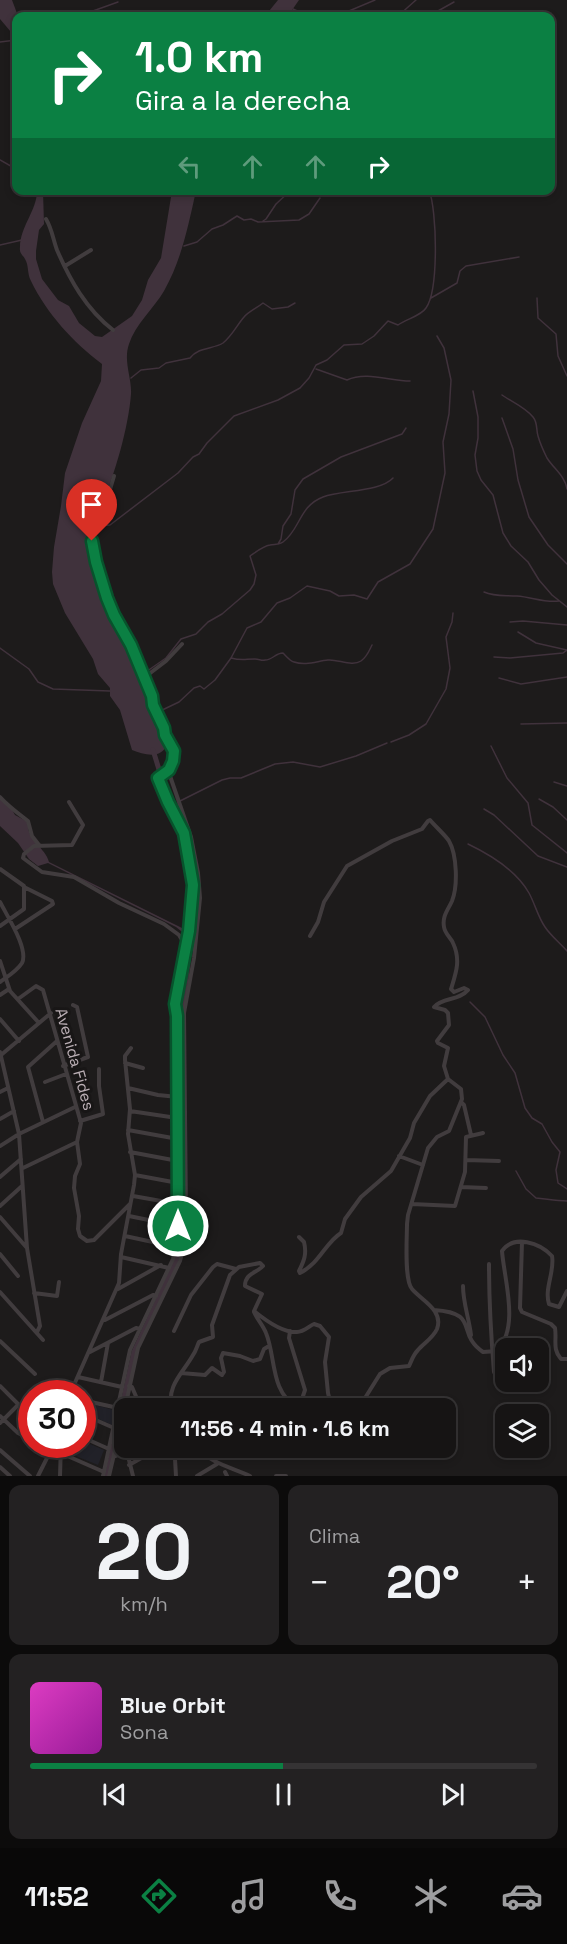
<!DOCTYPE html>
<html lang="es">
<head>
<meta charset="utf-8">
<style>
  body { margin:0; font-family:"Space Grotesk",sans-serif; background:#232122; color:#f1f3f6; height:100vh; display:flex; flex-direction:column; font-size:22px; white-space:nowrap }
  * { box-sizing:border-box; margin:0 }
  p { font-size:20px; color:#9e9ea0 }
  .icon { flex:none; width:33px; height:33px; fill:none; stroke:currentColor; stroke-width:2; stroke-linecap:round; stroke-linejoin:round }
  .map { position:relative; height:1476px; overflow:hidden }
  .panel { display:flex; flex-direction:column; gap:9px; padding:9px; background:#0c0b0b; flex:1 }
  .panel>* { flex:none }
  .hud { position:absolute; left:12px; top:12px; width:543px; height:183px; border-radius:12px; box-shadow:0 3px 9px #0003,0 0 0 2px #353334; background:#0b8043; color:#fff; overflow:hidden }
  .tools { position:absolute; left:495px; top:1338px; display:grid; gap:12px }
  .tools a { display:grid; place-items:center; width:54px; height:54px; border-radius:12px; background:#161414; box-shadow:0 3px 9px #0003,0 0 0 2px #353334; font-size:30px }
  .speed { position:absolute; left:18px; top:1380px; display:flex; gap:12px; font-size:30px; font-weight:700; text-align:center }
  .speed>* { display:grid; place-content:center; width:78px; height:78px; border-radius:50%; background:#161414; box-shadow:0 3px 9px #0003,0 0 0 2px #353334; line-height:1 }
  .speed .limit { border:9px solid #d22; background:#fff; color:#111 }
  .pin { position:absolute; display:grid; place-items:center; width:51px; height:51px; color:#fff; margin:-62px -26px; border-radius:50% 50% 50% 0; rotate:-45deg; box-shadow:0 0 6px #0007 }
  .pin .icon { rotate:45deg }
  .me { position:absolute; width:66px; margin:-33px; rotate:0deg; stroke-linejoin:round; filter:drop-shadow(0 0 4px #0008) }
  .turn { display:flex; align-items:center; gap:21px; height:126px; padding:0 24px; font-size:27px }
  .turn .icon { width:78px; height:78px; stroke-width:2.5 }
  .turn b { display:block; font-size:42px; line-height:51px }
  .lanes { display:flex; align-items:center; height:57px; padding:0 24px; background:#0003; justify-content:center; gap:30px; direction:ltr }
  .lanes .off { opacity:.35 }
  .big { font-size:45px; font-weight:700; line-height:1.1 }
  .panel .tile { flex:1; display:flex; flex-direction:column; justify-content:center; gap:9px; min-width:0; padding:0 21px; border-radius:12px; background:#232122 }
  .panel .dial { align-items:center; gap:0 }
  .dial b { font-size:78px; line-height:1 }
  .song { display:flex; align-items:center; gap:18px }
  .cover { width:72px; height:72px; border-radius:9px; background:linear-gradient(135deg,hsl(310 70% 55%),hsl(300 70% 35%)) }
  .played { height:6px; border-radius:3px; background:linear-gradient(90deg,#0b8043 50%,#353334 50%) }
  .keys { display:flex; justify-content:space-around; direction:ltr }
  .heat { display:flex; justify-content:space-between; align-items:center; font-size:33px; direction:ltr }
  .panel .tiles { flex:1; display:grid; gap:9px; grid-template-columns:1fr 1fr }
  .tile:last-child { grid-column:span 2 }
  .trip { position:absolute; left:114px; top:1398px; width:342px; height:60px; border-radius:12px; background:#161414; box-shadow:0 3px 9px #0003,0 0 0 2px #353334; font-weight:700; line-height:60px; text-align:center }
  .dock { display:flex; height:96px; justify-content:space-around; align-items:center; background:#090808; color:#9e9ea0 }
  .dock .icon { width:42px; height:42px }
  .dock .selected { color:#0b8043 }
  .dock b { font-size:27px; color:#f1f3f6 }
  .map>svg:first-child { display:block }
  .green { fill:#212128 }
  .water { fill:#40323c }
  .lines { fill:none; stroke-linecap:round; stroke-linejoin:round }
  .stream { stroke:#40323c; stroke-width:1.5 }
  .river { stroke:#40323c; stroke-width:5 }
  .minor { stroke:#413c3e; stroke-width:4 }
  .route-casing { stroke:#07532c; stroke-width:15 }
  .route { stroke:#0b8043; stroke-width:10 }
  .labels { text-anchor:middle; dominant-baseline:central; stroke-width:6; stroke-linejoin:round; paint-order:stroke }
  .street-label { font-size:16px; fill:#bbafb5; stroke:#181616 }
</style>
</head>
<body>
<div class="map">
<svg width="567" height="1476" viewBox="0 0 567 1476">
  <rect width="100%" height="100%" fill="#1d1b1b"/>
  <path class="green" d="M 83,1402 L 114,1410 L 112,1425 L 83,1412 Z
    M 83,1441 L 104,1450 L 98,1465 L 66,1452 L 69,1445 L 82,1444 Z"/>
  <path class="water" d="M 0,0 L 12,0 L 18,16 L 16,38 L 0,19 Z
    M 278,0 L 299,0 L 288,16 L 265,16 Z
    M 37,191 L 43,191 L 44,224 L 39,230 L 36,251 L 36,259 L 42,279 L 58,300 L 69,306 L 79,323 L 95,336 L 102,337 L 132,316 L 142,300 L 148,280 L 161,258 L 172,191 L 196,191 C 188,226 182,259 164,291 C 154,308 135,325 129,344 C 123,361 132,378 131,394 C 128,434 108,500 87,534 C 93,587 134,630 140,683 L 143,684 L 157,714 L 168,743 C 161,760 145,755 132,750 L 120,710 L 110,696 L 110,688 L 98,674 L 93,659 L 65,613 L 53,584 L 52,572 L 54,547 L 61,506 L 65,473 L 82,423 L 101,381 L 102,364 C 73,342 47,314 31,281 C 27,274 29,265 25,259 C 23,255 19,254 20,247 C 20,227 37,210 37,191 Z
    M 0,798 L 10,806 L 15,815 L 28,822 C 26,840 45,847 49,862 L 182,928 L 187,933 L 186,935 L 176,927 L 48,863 L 38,866 L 29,859 L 18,843 L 0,826 Z"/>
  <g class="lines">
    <path class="stream" d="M 293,9 L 308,16
      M 79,16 L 118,2
      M 337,16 L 375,0
      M 398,16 L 416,0
      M 429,16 L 454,2
      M 0,42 L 16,40
      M 0,160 L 16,169
      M 207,190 L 217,193 L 232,190
      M 263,221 L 266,219 L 276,204 L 290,191
      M 0,245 L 22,240
      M 184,246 L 197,242 L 212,229 L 223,225 L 237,216 L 244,220 L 251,219 L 258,222 L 299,220 L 309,214 L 320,198
      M 431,298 L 457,283 L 460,271 L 466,266 L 519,257
      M 537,298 L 538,318 L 556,334 L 558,356 L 567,376
      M 316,369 L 347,380 C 366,371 390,381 410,381
      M 131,378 L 141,370 L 159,368 L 166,363 L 190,358 C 198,347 214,349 223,343 C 232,336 237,325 244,317 C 249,311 257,308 263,303 L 272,309 L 288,307 L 295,303
      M 473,391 L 478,417 L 478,438 L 475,455 L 477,471 L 481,480 L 493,495 L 503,533 L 511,546 L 528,562 L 539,580 L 552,595 L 567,607
      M 502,395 C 512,402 525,407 533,417 C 538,423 536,430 538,436 C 540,443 544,452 547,458 C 554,469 565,476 567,489
      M 502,418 L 513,449 L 518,480 L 529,517 L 548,545 L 567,564
      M 90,526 L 110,525 L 178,473 L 193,457 L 199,454 L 207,443 L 234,416 L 278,400 L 300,388 L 309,378 L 316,365 L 327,360 L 344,345 L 362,344 L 374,336 L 388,321 L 398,325 C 406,319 421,316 426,308 C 439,290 437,210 429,190
      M 278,544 L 281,539 L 283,526 L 291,514 L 295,490 L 303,479 L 341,457 L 402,434 L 406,428
      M 484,592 C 495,597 505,595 517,596 C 532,597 544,603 559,601
      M 510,622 L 523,621 L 567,625
      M 518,632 L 536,643 L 567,650
      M 0,648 L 29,669 L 38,682 L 53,689 L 110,691
      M 494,657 L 510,658 L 563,653 L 567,650
      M 231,658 C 242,661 245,659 255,659 C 259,659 262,661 265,660 C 273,660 275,653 283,653 C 287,657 290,661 294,662 C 306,666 317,661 328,660 C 338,659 352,667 361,661 C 367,657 369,651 372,645
      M 143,674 L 166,658 L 181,639 L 196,634 L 208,622 L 222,614 L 250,590 L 254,584 L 256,575 L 250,556 C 256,552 263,546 270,545 C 275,544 279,545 283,542 C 300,530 299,506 323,497 C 342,490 380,492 393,478
      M 499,678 L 521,684 L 567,677
      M 141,684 L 142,678
      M 158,712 L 179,702 L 194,688 L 200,686 L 204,689 L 215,680 L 231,658 L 247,628 L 261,622 L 277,603 L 290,598 L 307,586 L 330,591 L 339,596 L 354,595 L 367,599 L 378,582 L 410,564 L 433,529 L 445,473 L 443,442 L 449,414 L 451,380 L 444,348 L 437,336
      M 521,724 L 567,723
      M 391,742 L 409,735 L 426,724 L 446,689 L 450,668 L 446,637 L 452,622 L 453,613
      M 491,746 L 507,778 L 528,803 L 532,825 L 567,853
      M 554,782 L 567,786
      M 539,799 L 553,807 L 567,820
      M 180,801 L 222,780 L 230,778 L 241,778 L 275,764 L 293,762 L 320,767 L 356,756 L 387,743
      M 484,809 L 494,815 L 538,856 L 567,867
      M 177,811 L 178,804
      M 468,844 C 491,855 516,870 529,893 C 535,904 538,917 545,927 C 551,936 560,943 567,951
      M 470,1002 L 485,1017 L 503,1055 L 515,1073 L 525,1108 L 532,1118 L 542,1124 L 552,1142 L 560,1152 L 556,1170 L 558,1183 L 567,1189
      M 516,1171 L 526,1189 L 536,1198 C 547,1199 556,1201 567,1201"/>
    <path class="river" d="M 107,1476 L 134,1352 L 176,1261 L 181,1239 L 181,1018 L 196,901 L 196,879 L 188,833 L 165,789 L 153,750"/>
    <path class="minor" d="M 46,219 C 52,229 53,239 57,250 C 70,280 86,309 113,330
      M 65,266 L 91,250
      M 114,476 L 103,513 L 91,532 L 91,536 L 96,562 L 107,598 L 114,615 L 128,638 L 152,696 L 165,735 L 174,751 L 173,761 L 169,767 L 169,773 L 191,837 L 198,873 L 200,898 L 194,958 L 184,1013 L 186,1213 L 184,1246 L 180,1261 L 138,1348 L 125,1408
      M 145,677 L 166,661 L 182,644
      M 0,797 C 8,806 19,814 28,821 L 32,836 L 39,845
      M 69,802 L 83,825 L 72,845 L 34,846 L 24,854 L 23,858 L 42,872 L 74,877 L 119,903 L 164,924 L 179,935 L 185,945
      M 0,869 L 24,886 L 24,909 L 0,926
      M 0,902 C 7,916 29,949 22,963 C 17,971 7,977 0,982
      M 15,929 L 53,904 L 52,901 L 24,887
      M 0,961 L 10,991 L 39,1023
      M 0,995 L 9,989
      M 18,999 L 36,986 L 43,990 L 81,1123 L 77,1142 L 23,1168
      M 0,1019 L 19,1041
      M 0,1052 L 19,1134 L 27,1248 L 40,1326 L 37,1332
      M 1,1055 L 51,1013
      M 125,1063 L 143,1068
      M 63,1066 L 88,1057 L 77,1007 L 73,1005
      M 45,1082 L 66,1074
      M 128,1088 L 158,1095 L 178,1097
      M 0,1092 L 8,1088
      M 461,1102 L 464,1105 L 471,1135
      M 130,1111 L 177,1118
      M 0,1119 L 14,1111
      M 80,1121 L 103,1114 L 99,1086 L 99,1069
      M 43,1122 L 28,1067 L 57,1041
      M 128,1130 L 178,1139
      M 77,1142 L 80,1164 L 75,1176 L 74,1188 L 79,1216 L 78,1229 L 80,1236 L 87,1241 L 94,1240 L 130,1204
      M 0,1146 L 19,1134 L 75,1107
      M 130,1152 L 178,1161
      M 399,1156 L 423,1165
      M 466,1160 L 499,1161
      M 135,1175 L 178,1183
      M 0,1177 L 21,1159
      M 461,1187 L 486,1188
      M 133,1196 L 178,1204
      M 412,1204 L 455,1206 L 465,1172 L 466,1137 L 483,1133
      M 0,1206 L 22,1186
      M 129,1216 L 178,1226
      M 0,1217 L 27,1248
      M 125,1236 L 176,1247
      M 299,1237 L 304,1242 C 307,1254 304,1261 299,1271 L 300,1273 C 320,1263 325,1243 341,1233 L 345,1219 L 361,1197 L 391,1171 L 410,1138 L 414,1123 L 430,1096 L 448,1079
      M 522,1242 L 520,1308 L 522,1312 L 551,1324 L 555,1328 C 557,1340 552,1349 561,1359 L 567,1359
      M 0,1254 L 18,1276
      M 121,1257 L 169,1268
      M 489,1264 C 489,1300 491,1336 494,1372
      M 463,1286 C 463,1303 469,1318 471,1335
      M 118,1289 L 161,1265
      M 0,1292 L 43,1340
      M 34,1293 L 57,1296 L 59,1282
      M 434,1310 C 481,1313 455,1333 483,1352 L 497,1351 C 520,1327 504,1279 502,1251 C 514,1234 540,1243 552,1256 C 555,1271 544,1289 549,1304 L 559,1307 L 567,1291
      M 254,1312 C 257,1319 263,1325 266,1333 C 276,1357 270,1392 297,1407 L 301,1402 L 305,1390 L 289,1338 L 290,1331
      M 105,1320 L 153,1295 L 156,1296
      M 174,1331 L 191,1295 L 213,1267 L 217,1264 L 236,1269
      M 0,1341 L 35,1374
      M 90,1352 L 136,1328 L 140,1329
      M 181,1373 L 205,1375 L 212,1368 L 222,1375 L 224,1372 L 221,1358 L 223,1353 L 240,1356 L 253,1361 L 260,1359 L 264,1349 L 269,1346
      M 78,1377 L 122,1387
      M 101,1382 L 108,1343
      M 0,1386 L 32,1418
      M 129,1386 L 132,1387 L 141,1408
      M 70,1394 L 119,1283 L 121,1254 L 134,1185 L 135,1175 L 128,1134 L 130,1109 L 125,1060 L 125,1056 L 131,1048
      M 82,1400 L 118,1408
      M 172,1408 C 166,1386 183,1373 193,1355 C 196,1351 197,1346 199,1342 L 213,1337 L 212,1325 L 230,1275 L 239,1267 L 260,1263 L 263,1266 C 257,1273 245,1273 245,1286 L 262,1294 L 254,1311 C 265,1320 283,1333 297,1332 C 304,1332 309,1326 314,1324 L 320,1326 L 329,1337 L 325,1362 L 328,1393 L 329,1397 L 342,1404 L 360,1406 L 380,1374 L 390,1368 L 409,1366 C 412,1360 413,1355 418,1350 C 424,1343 433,1338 437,1329 C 444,1310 421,1300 412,1289 C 404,1280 407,1237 407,1224 L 408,1215 L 428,1148 L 437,1137 L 449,1131 L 462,1099 L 461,1089 L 448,1079 L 444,1066 L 448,1048 L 438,1043 L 437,1041 L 449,1025 L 448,1013 L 445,1010 L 434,1007 C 443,997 459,1001 468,990 L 464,988 L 454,992 L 451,989 C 456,973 461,960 453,943 C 451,938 445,934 444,927 C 442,916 448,910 452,901 C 458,886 457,855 449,841 C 447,837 434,825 430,820 L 428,821 L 422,829 L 392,841 L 347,866 L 324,902 L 318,922 L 310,936
      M 82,1414 L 114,1428
      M 0,1416 L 18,1433 L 32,1440
      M 0,1423 L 18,1405
      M 123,1429 L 124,1442
      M 82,1437 L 109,1449
      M 40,1444 L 104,1472
      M 126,1448 L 133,1476
      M 169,1448 L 175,1459 L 176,1476
      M 198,1448 C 212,1464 231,1467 250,1476
      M 0,1450 L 30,1476
      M 115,1456 L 126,1452
      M 129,1465 L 145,1456 L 153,1454
      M 0,1467 L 10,1476
      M 225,1472 L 227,1476
      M 38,1476 L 51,1450
      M 60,1476 L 61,1444
      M 103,1476 L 130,1350 L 173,1259 L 178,1237 L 178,1077 L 177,1016 L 175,1004 L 189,931 L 193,879 L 185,833 L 158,780 L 158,777 L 168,771
      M 109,1476 L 124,1412
      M 197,1476 L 217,1464
      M 276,1476 L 286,1476"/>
  </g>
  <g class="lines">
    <g class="route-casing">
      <path id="route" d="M 92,541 L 96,562 L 107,598 L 114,615 L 131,645 L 152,696 L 153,705 L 164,728 L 165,735 L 174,751 L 173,761 L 169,770 L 158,778 L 168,802 L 184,833 L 193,885 L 189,931 L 175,1004 L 177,1016 L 178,1226"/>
    </g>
    <use href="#route" class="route"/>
  </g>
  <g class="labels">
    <g class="street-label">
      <text transform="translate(75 1059) rotate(74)">Avenida Fides</text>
    </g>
  </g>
</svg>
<div class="tools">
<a><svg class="icon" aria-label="sound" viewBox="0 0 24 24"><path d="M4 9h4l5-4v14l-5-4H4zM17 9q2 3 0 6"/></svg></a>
<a><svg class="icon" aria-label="layers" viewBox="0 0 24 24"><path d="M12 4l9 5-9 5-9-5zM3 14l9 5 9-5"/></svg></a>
</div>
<div class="speed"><div class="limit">30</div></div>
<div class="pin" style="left:92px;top:541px;background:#d93025"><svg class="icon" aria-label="arrive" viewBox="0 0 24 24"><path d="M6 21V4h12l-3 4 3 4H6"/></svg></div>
<svg class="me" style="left:178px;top:1226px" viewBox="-20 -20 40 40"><circle r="17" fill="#0b8043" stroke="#fff" stroke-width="3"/><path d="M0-11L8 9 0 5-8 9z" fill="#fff"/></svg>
<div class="trip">11:56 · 4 min · 1.6 km</div>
<div class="hud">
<div class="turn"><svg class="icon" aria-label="right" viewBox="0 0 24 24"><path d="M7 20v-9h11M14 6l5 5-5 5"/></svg><div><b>1.0 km</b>Gira a la derecha</div></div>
<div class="lanes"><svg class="icon off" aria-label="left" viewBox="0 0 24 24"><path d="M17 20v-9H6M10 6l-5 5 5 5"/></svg><svg class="icon off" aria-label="ahead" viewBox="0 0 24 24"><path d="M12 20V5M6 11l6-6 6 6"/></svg><svg class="icon off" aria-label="ahead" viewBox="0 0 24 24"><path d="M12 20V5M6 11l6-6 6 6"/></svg><svg class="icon" aria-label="right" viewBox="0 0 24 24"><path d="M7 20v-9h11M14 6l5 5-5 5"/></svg></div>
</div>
</div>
<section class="panel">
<div class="tiles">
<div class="tile dial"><b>20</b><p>km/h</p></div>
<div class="tile"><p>Clima</p>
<div class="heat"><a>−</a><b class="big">20°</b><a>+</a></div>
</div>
<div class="tile">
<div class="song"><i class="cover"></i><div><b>Blue Orbit</b><p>Sona</p></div></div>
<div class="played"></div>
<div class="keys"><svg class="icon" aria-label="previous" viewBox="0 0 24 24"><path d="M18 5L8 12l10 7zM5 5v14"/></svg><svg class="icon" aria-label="pause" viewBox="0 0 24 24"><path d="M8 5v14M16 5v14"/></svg><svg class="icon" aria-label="next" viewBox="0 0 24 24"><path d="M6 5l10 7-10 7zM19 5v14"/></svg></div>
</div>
</div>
</section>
<nav class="dock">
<b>11:52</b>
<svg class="icon selected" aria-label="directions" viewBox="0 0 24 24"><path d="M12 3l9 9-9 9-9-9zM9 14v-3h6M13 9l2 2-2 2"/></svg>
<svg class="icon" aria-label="music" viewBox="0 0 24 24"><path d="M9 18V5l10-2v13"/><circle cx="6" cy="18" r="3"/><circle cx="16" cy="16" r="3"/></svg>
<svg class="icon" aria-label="phone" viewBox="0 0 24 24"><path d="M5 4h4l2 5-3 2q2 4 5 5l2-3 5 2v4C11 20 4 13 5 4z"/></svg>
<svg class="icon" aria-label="climate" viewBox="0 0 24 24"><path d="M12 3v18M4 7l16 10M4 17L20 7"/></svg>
<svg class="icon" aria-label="car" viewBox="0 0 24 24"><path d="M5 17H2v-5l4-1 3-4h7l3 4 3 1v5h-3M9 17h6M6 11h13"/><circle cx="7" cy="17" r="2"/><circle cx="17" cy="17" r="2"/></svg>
</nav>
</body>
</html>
